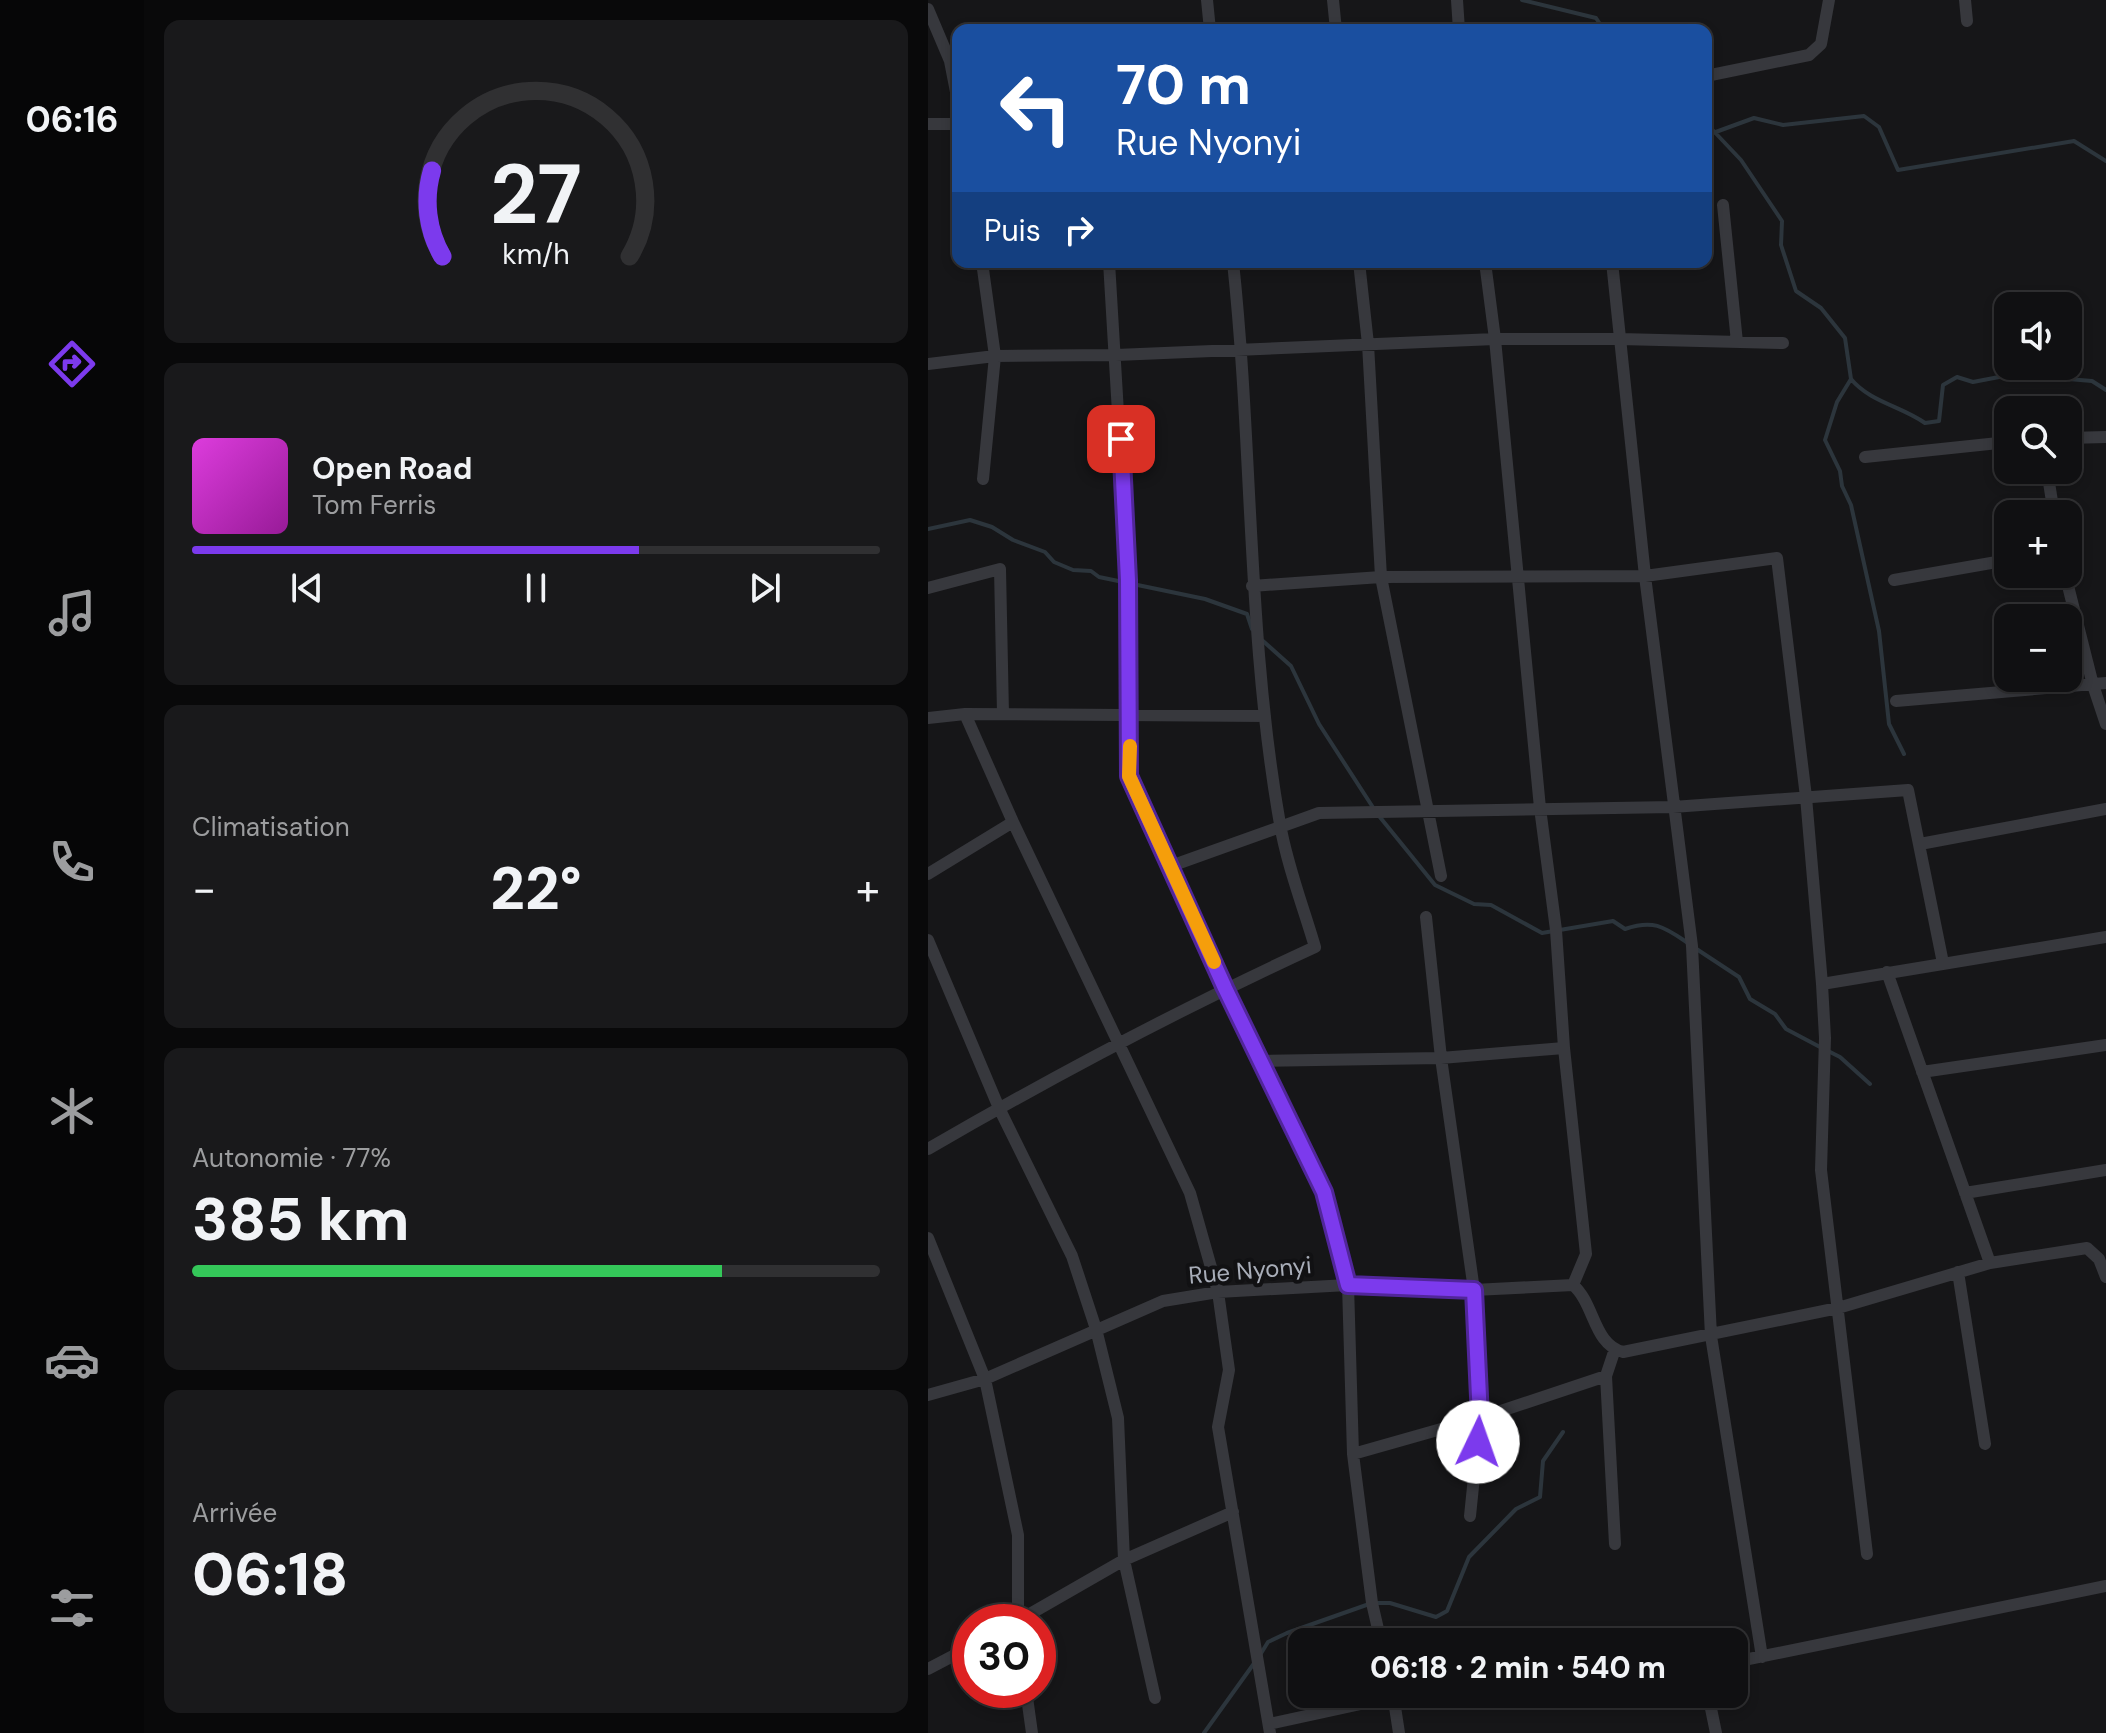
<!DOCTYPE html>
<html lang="fr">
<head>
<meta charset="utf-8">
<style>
  body { margin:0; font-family:"DM Sans",sans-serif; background:#19191b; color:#f1f3f6; height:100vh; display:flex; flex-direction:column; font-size:30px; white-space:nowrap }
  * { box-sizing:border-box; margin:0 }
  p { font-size:26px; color:#9c9d9f }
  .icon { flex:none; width:44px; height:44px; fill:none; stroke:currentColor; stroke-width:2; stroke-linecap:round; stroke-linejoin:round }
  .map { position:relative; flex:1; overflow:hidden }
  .panel { display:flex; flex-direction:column; gap:20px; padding:20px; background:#09090a; width:784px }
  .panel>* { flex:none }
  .banner { position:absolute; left:24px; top:24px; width:760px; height:244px; border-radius:16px; box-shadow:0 4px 12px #0003,0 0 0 2px #303032; background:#1a4fa0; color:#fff; overflow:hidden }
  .tools { position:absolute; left:1066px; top:292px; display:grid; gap:16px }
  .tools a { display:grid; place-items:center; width:88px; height:88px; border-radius:16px; background:#101012; box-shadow:0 4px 12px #0003,0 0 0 2px #303032; font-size:40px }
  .speed { position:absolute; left:24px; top:1604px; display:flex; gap:16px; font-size:40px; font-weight:700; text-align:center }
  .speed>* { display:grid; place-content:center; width:104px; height:104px; border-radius:50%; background:#101012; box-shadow:0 4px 12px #0003,0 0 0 2px #303032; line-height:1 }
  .speed .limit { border:12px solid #d22; background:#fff; color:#111 }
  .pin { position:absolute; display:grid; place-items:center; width:68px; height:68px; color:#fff; margin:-34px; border-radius:16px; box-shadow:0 4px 12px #0006 }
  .me { position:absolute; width:88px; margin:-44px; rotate:3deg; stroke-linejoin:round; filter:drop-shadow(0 0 6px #0008) }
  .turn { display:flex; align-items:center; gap:28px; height:168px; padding:0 32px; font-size:36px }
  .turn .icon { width:104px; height:104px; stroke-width:2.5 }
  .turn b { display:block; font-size:56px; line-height:68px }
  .then { display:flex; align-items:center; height:76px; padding:0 32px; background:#0003; gap:16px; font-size:30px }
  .big { font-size:60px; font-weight:800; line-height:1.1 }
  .panel .card { flex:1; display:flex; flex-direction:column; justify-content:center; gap:12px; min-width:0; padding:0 28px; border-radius:16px; background:#19191b }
  .panel .dial { align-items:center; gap:0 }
  .dial svg { height:208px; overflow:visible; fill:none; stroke:#303032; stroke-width:7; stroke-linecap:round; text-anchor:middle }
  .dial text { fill:#f1f3f6; stroke:none }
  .song { display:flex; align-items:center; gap:24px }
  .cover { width:96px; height:96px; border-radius:12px; background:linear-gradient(135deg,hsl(300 70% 55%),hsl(300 70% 35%)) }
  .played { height:8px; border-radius:4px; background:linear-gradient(90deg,#7c3aed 65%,#303032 65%) }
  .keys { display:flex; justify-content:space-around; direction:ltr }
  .heat { display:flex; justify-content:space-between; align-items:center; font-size:44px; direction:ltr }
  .charge { height:12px; border-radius:6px; background:linear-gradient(90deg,#34c759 77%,#303032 0) }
  .trip { position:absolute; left:360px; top:1628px; width:460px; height:80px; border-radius:16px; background:#101012; box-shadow:0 4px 12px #0003,0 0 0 2px #303032; font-weight:800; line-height:80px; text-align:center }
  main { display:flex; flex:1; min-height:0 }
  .menu { display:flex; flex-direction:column; width:144px; justify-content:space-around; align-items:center; background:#060607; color:#9c9d9f }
  .menu .icon { width:56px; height:56px }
  .menu .current { color:#7c3aed }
  .menu b { font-size:36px; color:#f1f3f6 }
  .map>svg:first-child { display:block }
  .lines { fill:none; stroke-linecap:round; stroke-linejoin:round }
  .stream { stroke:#2c353c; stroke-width:4 }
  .street { stroke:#37383d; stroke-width:12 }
  .route-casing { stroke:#51269a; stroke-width:20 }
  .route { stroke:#7c3aed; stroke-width:14 }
  .slow { stroke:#f59e0b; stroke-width:14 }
  .labels { text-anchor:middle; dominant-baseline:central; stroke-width:8; stroke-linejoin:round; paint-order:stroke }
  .street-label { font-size:24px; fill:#a8adb8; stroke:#111113 }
</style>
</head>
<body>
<main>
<nav class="menu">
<b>06:16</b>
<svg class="icon current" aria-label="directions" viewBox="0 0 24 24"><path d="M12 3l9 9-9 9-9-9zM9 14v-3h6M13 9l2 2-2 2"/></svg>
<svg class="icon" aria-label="music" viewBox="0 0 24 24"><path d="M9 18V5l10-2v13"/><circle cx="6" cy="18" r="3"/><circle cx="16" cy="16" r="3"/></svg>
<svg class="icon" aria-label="phone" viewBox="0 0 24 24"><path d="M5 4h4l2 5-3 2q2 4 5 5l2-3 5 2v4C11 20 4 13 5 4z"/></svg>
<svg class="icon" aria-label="climate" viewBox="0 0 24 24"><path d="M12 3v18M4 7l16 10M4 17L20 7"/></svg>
<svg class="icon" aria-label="car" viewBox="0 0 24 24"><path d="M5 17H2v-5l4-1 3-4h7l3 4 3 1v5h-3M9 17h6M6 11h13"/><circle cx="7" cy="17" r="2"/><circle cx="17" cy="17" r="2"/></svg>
<svg class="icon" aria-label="filters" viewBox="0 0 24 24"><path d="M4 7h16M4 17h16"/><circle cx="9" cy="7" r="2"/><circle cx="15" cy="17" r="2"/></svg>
</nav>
<section class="panel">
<div class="card dial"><svg viewBox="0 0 100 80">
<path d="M14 69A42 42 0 1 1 86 69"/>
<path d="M14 69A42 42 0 0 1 10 36" stroke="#7c3aed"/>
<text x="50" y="56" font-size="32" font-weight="700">27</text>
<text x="50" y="72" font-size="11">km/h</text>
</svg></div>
<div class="card">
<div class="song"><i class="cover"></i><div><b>Open Road</b><p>Tom Ferris</p></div></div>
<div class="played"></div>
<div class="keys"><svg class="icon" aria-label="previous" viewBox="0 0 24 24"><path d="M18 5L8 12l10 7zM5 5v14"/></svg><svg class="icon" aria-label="pause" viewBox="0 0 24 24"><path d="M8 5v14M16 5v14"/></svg><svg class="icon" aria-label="next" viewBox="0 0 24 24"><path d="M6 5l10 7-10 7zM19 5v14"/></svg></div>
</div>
<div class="card"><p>Climatisation</p>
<div class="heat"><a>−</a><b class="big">22°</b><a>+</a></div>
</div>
<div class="card"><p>Autonomie · 77%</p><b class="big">385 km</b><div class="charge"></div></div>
<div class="card"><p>Arrivée</p><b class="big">06:18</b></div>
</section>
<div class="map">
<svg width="1178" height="1733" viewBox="0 0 1178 1733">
  <rect width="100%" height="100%" fill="#161618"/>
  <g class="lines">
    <path class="stream" d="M 594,0 L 668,18 L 676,30
      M 778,123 L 813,160 L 854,221 L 853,245 L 868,291 L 893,308 L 917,338 L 923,379 C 942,402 973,406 997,423 L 1011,421 L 1015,385 L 1029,377 L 1045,382 L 1097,372 L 1104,376 L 1164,381 L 1178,390
      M 785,133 L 826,118 L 855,125 L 936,116 L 951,127 L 970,170 L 1146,141 L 1178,161
      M 923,379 L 909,402 L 897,440 L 912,471 L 914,486 L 923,505 L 951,631 L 961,724 L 976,754
      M 0,529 L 42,520 L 64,527 L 85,540 L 117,552 L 126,562 L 145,570 L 163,571 L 171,577 L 277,599 L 319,614 L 324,629
      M 335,641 L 363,666 L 391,724 L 446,809
      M 451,816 L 507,885 L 546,904 L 563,905 L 614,933 L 685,921 L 697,929 C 726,919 736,927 760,943
      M 767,948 L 811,977 L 822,999 L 847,1014 L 858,1029 L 892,1047
      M 900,1051 L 912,1057 L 942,1084
      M 332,1655 L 340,1642 L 359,1633 L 444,1603 L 462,1603 L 508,1617 L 519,1611 L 541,1557 L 588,1509 L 612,1497 L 615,1461 L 635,1432
      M 276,1733 L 327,1662"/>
    <path class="street" d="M 279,0 L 282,30
      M 405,0 L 408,30
      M 529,0 L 531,30
      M 1037,0 L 1039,21
      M 0,9 L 22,61 L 30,102
      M 778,76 L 881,55 L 893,44 L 901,0
      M 0,124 L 30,124
      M 795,205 L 809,342
      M 54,262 L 67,356 L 55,479
      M 181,262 L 200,580 L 201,776 L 297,988 L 396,1192 L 420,1285 L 425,1454 L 444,1603 L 453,1642
      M 431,262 L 440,344 L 453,577 L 513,876
      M 557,262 L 567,339 L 612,808 L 628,930 L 636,1048 L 658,1254 L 645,1285
      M 684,262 L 717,576 L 764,946 L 783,1336 L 834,1657
      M 0,364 L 67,356 L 188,355 L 567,339 L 692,339 L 855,343
      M 1110,408 L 1110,410
      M 1140,438 L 1178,437
      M 937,457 L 1080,442
      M 1119,470 L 1126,514
      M 1137,574 L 1165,685 L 1178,724
      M 966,580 L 1080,560
      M 324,586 L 453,577 L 717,576 L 849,558 L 878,797 L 894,984 L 897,1038 L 893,1170 L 939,1554
      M 0,588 L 72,569 L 75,714
      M 968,701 L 1178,683
      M 37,714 L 85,822 L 262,1193 L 290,1292 L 301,1370 L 290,1427 L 342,1733
      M 0,718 L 37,714 L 337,716
      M 992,844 L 1178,809
      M 243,866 L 391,813 L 745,807 L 980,790 L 1015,963
      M 0,874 L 85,822
      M 498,917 L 513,1058 L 546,1290 L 552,1418 L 542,1516
      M 0,940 L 71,1108 L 144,1256 L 168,1329 L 190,1418 L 196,1560 L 227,1698
      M 959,972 L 1062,1263
      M 894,984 L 1178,937
      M 332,1061 L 513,1058 L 636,1048
      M 994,1072 L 1178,1045
      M 0,1149 C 126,1076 254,1008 387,947 C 375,906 359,865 352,824 C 319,638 325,449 305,262
      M 1037,1193 L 1178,1170
      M 0,1238 L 57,1379 L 90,1535 L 90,1622
      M 1030,1272 L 1057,1444
      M 0,1395 L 57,1379 L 235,1301 L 290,1292 L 420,1285 L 546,1290 L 645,1285 C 667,1304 665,1344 695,1352 L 910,1308 L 1062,1263 L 1159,1248 L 1171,1259 L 1178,1277
      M 425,1454 L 552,1418 L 678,1376
      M 687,1544 L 678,1376 L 687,1349
      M 88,1622 L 196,1560 L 305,1512
      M 806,1662 L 1178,1586
      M 0,1669 L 42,1647
      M 98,1690 L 104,1733
      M 465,1694 L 471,1733
      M 780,1694 L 788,1733
      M 341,1724 L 465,1697 L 495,1694"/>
  </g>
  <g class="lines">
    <g class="route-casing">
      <path id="route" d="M 193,439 L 200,580 L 201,776 L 297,988 L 396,1192 L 420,1285 L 546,1290 L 552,1418 L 550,1442"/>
    </g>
    <use href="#route" class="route"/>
    <path class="slow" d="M 202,746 L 201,776 L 286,962"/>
  </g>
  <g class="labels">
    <g class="street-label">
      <text transform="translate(322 1270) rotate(-5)">Rue Nyonyi</text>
    </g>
  </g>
</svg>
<div class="tools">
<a><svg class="icon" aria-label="sound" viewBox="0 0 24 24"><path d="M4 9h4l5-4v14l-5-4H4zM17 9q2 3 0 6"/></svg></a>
<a><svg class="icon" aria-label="search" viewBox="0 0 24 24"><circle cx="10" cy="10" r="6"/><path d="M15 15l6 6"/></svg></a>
<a>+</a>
<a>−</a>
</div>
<div class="speed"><div class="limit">30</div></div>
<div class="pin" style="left:193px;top:439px;background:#d93025"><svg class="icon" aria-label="arrive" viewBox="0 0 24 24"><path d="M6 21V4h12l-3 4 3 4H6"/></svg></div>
<svg class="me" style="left:550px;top:1442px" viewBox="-20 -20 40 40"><circle r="19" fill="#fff"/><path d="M0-13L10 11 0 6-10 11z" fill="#7c3aed"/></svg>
<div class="trip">06:18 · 2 min · 540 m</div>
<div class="banner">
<div class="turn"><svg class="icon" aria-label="left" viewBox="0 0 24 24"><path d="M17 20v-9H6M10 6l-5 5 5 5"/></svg><div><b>70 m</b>Rue Nyonyi</div></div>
<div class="then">Puis<svg class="icon" aria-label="right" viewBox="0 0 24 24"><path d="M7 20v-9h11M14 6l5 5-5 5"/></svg></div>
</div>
</div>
</main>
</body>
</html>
